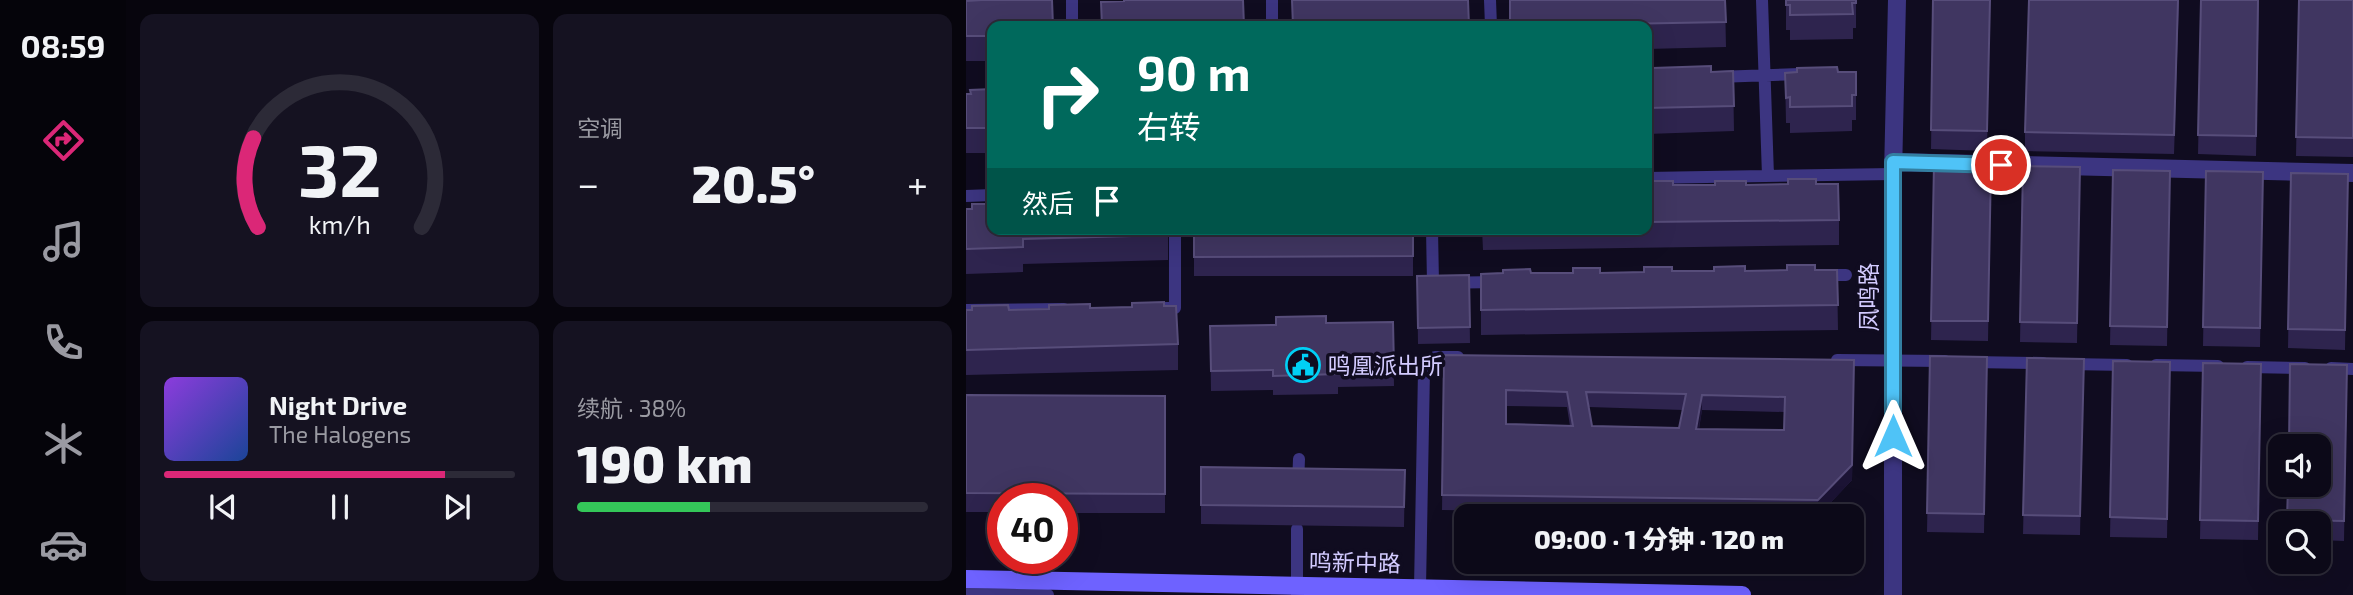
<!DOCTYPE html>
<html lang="zh">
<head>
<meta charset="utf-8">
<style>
  body { margin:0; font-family:"Exo 2","Noto Sans SC",sans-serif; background:#151221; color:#f1f3f6; height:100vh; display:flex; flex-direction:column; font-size:26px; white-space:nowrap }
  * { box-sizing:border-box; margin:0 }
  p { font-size:23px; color:#9a9aa2 }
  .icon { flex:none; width:38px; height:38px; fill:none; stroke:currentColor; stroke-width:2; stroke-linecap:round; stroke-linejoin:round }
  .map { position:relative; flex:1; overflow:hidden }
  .panel { display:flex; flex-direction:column; gap:14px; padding:14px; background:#07050d; width:840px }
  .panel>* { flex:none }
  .top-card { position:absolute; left:21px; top:21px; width:665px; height:214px; border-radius:14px; box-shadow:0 7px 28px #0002,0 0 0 2px #2c2a37; background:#00695c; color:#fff; overflow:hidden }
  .buttons { position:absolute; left:1302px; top:434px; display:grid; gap:14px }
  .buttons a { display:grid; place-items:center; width:63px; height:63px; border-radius:14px; background:#0c0918; box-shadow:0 7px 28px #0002,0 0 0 2px #2c2a37; font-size:35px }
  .speed { position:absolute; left:21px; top:483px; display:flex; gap:14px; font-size:35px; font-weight:700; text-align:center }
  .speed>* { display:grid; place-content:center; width:91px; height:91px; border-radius:50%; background:#0c0918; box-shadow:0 7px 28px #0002,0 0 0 2px #2c2a37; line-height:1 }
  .speed .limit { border:10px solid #d22; background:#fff; color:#111 }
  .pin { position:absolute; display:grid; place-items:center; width:60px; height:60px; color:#fff; margin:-30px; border:4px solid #fff; border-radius:50%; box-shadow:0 2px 7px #0007 }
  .me { position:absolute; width:77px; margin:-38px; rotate:0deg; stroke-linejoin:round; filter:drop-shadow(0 0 5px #0008) }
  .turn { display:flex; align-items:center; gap:24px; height:147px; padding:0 35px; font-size:32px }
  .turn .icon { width:91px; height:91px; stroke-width:2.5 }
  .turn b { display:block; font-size:49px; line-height:60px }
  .then { display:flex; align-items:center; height:66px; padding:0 35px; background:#0003; gap:14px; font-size:26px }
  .big { font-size:52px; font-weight:800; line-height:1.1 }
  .panel .widget { flex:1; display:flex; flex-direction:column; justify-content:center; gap:10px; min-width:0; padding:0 24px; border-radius:14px; background:#151221 }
  .panel .dial { align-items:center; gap:0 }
  .dial svg { height:182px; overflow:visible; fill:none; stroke:#2c2a37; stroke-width:7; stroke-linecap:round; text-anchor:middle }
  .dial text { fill:#f1f3f6; stroke:none }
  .song { display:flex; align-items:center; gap:21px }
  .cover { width:84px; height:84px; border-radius:10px; background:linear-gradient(135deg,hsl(270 70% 55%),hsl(220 70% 35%)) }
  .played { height:7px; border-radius:4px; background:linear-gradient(90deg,#db2777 80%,#2c2a37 80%) }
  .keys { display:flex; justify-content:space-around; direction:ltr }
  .heat { display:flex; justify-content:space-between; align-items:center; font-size:38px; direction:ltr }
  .charge { height:10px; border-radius:5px; background:linear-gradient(90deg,#34c759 38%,#2c2a37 0) }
  .panel .tiles { flex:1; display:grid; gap:14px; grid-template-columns:repeat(2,1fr) }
  .trip { position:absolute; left:488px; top:504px; width:410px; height:70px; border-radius:14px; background:#0c0918; box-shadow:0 7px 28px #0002,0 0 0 2px #2c2a37; font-weight:800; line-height:70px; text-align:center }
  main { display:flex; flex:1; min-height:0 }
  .tab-bar { display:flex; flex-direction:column; width:126px; justify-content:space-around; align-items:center; background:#05040a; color:#9a9aa2 }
  .tab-bar .icon { width:49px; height:49px }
  .tab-bar .selected { color:#db2777 }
  .tab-bar b { font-size:32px; color:#f1f3f6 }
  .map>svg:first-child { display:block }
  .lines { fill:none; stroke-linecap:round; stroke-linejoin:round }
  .service { stroke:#3c3581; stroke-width:12 }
  .minor { stroke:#3c3581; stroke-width:18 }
  .tertiary { stroke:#3c3581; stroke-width:18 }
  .secondary { stroke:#6e62ff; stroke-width:18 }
  .wall { fill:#2e244e; fill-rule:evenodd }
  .shaded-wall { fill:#1b1334 }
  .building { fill:#403661; stroke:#574d7a; stroke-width:2; fill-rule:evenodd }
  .route-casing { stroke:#337fa1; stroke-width:18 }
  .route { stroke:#4fc3f7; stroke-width:12 }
  .labels { text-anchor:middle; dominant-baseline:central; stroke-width:7; stroke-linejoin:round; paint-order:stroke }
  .street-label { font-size:23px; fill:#d3cbff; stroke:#100c20 }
  .poi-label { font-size:23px; fill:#d3cbff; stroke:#100c20; text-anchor:start }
</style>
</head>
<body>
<main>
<nav class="tab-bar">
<b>08:59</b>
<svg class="icon selected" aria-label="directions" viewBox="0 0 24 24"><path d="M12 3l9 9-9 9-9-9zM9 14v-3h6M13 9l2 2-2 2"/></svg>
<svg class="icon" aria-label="music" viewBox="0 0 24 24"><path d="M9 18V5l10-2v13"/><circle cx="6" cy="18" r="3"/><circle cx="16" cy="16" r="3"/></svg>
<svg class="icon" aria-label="phone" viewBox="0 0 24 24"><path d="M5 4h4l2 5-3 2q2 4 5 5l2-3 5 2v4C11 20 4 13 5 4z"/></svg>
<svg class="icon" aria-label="climate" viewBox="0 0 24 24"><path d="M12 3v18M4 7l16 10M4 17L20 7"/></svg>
<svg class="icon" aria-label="car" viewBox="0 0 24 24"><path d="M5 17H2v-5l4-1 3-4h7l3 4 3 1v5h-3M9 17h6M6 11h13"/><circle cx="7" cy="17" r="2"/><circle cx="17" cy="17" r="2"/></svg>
</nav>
<section class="panel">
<div class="tiles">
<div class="widget dial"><svg viewBox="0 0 100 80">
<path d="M14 69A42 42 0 1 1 86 69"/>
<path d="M14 69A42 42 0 0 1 12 30" stroke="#db2777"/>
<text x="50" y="56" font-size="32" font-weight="700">32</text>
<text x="50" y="72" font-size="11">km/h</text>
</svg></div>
<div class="widget"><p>空调</p>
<div class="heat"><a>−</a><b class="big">20.5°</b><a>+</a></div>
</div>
<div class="widget">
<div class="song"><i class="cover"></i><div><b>Night Drive</b><p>The Halogens</p></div></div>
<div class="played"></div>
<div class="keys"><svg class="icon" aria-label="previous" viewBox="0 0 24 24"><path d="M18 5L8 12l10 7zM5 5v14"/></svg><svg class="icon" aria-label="pause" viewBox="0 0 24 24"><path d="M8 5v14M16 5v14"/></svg><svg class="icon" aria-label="next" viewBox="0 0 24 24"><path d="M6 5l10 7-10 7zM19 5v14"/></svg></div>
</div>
<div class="widget"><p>续航 · 38%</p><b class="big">190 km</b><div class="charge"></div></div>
</div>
</section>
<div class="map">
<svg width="1387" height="595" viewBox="0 0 1387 595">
  <rect width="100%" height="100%" fill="#100c20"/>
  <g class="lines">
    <path class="service" d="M 106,0 L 106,26
      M 306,0 L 306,26
      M 524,0 L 525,26
      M 796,0 L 802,176
      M 751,77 L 834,74
      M 681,178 L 927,174
      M 0,196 L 26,195
      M 466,229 L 467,283 L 532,282
      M 855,275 L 880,275
      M 196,308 L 209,308 L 209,229
      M 0,310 L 98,309
      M 871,360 L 979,361
      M 1004,362 L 1077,363
      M 1102,364 L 1161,365
      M 1190,365 L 1252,366
      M 1281,367 L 1339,368
      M 1365,368 L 1387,369
      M 332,484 L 333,459
      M 454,588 L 458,370 L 469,357 L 492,357
      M 0,594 L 82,595
      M 331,595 L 331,529"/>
    <path class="minor" d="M 927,162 L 1387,173"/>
    <path class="tertiary" d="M 927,595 L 927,174 L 931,0"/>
    <path class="secondary" d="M 0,579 L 776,595"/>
  </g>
  <path class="wall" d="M 543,0 L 759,0 L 760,47 L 681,49 L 681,26 L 544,26 Z
    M 820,0 L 890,0 L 890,28 L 887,28 L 887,39 L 824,40 L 824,30 L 820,30 Z
    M 967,0 L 1024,0 L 1021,151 L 965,149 Z
    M 1213,0 L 1208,154 L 1059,151 L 1059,132 Z
    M 1235,0 L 1293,0 L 1290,156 L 1232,154 Z
    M 1333,0 L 1387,0 L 1387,157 L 1330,156 Z
    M 0,1 L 26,26 L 26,61 L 0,61 Z
    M 767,71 L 768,131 L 681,134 L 681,74 Z
    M 890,72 L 890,120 L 886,120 L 886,131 L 824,133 L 824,123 L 820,123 L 819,73 Z
    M 26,89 L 26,153 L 0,153 L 0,94 Z
    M 968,164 L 1025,165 L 1022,341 L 965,340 Z
    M 1057,166 L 1114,167 L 1111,343 L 1054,342 Z
    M 1147,170 L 1204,171 L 1201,346 L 1144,345 Z
    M 1240,171 L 1297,172 L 1294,347 L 1237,346 Z
    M 1325,173 L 1382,174 L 1379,350 L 1322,348 Z
    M 681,181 L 707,185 L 850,184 L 873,220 L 873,245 L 517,250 L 516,229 L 681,229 Z
    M 0,209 L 6,209 L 26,229 L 202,229 L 202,260 L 57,264 L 57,272 L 0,274 Z
    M 228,229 L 447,229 L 447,276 L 228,276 Z
    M 871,270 L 872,330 L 515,335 L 515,274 Z
    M 503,275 L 504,343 L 452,344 L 451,276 Z
    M 198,306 L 212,344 L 212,370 L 0,375 L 0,310 Z
    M 427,322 L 428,386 L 372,387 L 372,394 L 307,395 L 307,390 L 245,391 L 244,326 Z
    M 478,355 L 888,360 L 886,480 L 852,516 L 476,510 ZM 540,406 L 601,407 L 604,426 L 540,424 ZM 623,407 L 717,410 L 713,428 L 626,426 ZM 736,410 L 818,412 L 818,430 L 733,429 Z
    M 964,356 L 1021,357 L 1018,533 L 961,532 Z
    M 1061,358 L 1118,359 L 1114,535 L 1057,534 Z
    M 1147,361 L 1204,362 L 1201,538 L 1144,537 Z
    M 1237,363 L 1295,364 L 1292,540 L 1234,539 Z
    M 1381,365 L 1378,541 L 1353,540 L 1353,523 L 1321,523 L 1322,485 Z
    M 0,395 L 199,396 L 199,513 L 96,513 L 96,499 L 37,499 L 37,512 L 0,512 Z
    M 439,470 L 438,527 L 235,524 L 235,505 Z"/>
  <path class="shaded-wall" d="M 888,360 L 886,480 L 852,516 L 852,500 Z
    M 736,395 L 736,410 L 730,444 L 730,429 Z"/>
  <path class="building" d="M 16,0 L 86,0 L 87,26 L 26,26 L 26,36 L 0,36 L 0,1 Z
    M 158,0 L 277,0 L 278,26 L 136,26 L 135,2 L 158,1 Z
    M 326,0 L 502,0 L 503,26 L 327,26 Z
    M 544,0 L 759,0 L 760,22 L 544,26 Z
    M 820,0 L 890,0 L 890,3 L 886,3 L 887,14 L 824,15 L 824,5 L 820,5 Z
    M 967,0 L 1024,0 L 1021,131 L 965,130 Z
    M 1063,0 L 1212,0 L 1208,135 L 1059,132 Z
    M 1235,0 L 1292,0 L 1290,136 L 1232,135 Z
    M 1333,0 L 1387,0 L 1387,138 L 1330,137 Z
    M 745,66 L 745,72 L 767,71 L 768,106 L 681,108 L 681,74 L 687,74 L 687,68 Z
    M 871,67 L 872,72 L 890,72 L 890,95 L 886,95 L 886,106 L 824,107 L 824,97 L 820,98 L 819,73 L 831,72 L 831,68 Z
    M 26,89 L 26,128 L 0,128 L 0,94 L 5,94 L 4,90 Z
    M 968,164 L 1025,165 L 1022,321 L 965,321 Z
    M 1057,166 L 1114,167 L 1111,323 L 1054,322 Z
    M 1147,170 L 1204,171 L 1201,327 L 1144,326 Z
    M 1240,171 L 1297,172 L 1294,328 L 1237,327 Z
    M 1325,173 L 1382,174 L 1379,330 L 1322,329 Z
    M 822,179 L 850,179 L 850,184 L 872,184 L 873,220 L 681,222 L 681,181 L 707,181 L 707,185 L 749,185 L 749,181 L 780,181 L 780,185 L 822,184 Z
    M 6,204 L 26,204 L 26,229 L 202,229 L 202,235 L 57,239 L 57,247 L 0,249 L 0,209 L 6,209 Z
    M 228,229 L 447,229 L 447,256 L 228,257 Z
    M 821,265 L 849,265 L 849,270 L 871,270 L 872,305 L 515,310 L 515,274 L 537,273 L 537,270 L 564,269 L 565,273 L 607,273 L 607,268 L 634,268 L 634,273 L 678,272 L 678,267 L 706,267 L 706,271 L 748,271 L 748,267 L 779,266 L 779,271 L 821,270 Z
    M 503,275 L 504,327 L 452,328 L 451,276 Z
    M 198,302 L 198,306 L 210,306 L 212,344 L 0,350 L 0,310 L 6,310 L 6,306 L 42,305 L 43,310 L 83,309 L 83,305 L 124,304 L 124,308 L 166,307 L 166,303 Z
    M 360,316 L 360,323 L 427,322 L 428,367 L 372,368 L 372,374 L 307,376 L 307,370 L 245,371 L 244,326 L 310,325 L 310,317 Z
    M 478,355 L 888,360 L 886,465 L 852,500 L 476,495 ZM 540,390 L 601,392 L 607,426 L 540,424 ZM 620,392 L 720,394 L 713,428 L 626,426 ZM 736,395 L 819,397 L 818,430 L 730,429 Z
    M 964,356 L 1021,357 L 1018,514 L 961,513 Z
    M 1061,358 L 1118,359 L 1114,516 L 1057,515 Z
    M 1147,361 L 1204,362 L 1201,519 L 1144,517 Z
    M 1237,363 L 1295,364 L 1292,521 L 1234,520 Z
    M 1324,364 L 1381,365 L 1378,521 L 1321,520 L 1322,485 L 1353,485 L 1353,446 L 1323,446 Z
    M 0,395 L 199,396 L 199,494 L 0,493 Z
    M 235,467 L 439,470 L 438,507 L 235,505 Z"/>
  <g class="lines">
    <g class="route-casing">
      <path id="route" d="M 927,436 L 927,162 L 1035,165"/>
    </g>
    <use href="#route" class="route"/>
  </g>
  <defs>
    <g id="civic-ring" transform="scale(1.75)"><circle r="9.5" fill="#100c20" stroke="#00d0f6" stroke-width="1.5"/><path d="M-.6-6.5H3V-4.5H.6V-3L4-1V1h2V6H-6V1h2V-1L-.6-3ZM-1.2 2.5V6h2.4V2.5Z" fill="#00d0f6"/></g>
  </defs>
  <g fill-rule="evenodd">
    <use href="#civic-ring" x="337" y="365"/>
  </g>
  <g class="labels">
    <g class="street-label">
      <text transform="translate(902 297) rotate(-90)">凤鸣路</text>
      <text transform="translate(389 562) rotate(1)">鸣新中路</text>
    </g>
    <g class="poi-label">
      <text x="362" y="365">鸣凰派出所</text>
    </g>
  </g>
</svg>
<div class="buttons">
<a><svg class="icon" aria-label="sound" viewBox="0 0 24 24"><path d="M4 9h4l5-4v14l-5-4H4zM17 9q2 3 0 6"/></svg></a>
<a><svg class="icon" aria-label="search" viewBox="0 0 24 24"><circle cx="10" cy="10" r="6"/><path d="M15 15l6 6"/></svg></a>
</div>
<div class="speed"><div class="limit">40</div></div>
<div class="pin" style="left:1035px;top:165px;background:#d93025"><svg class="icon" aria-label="arrive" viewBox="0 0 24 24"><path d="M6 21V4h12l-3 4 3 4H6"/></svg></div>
<svg class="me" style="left:927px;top:436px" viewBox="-20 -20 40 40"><path d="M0-17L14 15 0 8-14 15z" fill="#4fc3f7" stroke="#fff" stroke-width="4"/></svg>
<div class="trip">09:00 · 1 分钟 · 120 m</div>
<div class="top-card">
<div class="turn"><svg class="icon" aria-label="right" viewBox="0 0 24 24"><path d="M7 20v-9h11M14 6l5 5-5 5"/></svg><div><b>90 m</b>右转</div></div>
<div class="then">然后<svg class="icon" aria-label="arrive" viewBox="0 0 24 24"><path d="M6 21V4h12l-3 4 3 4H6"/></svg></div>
</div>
</div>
</main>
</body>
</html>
